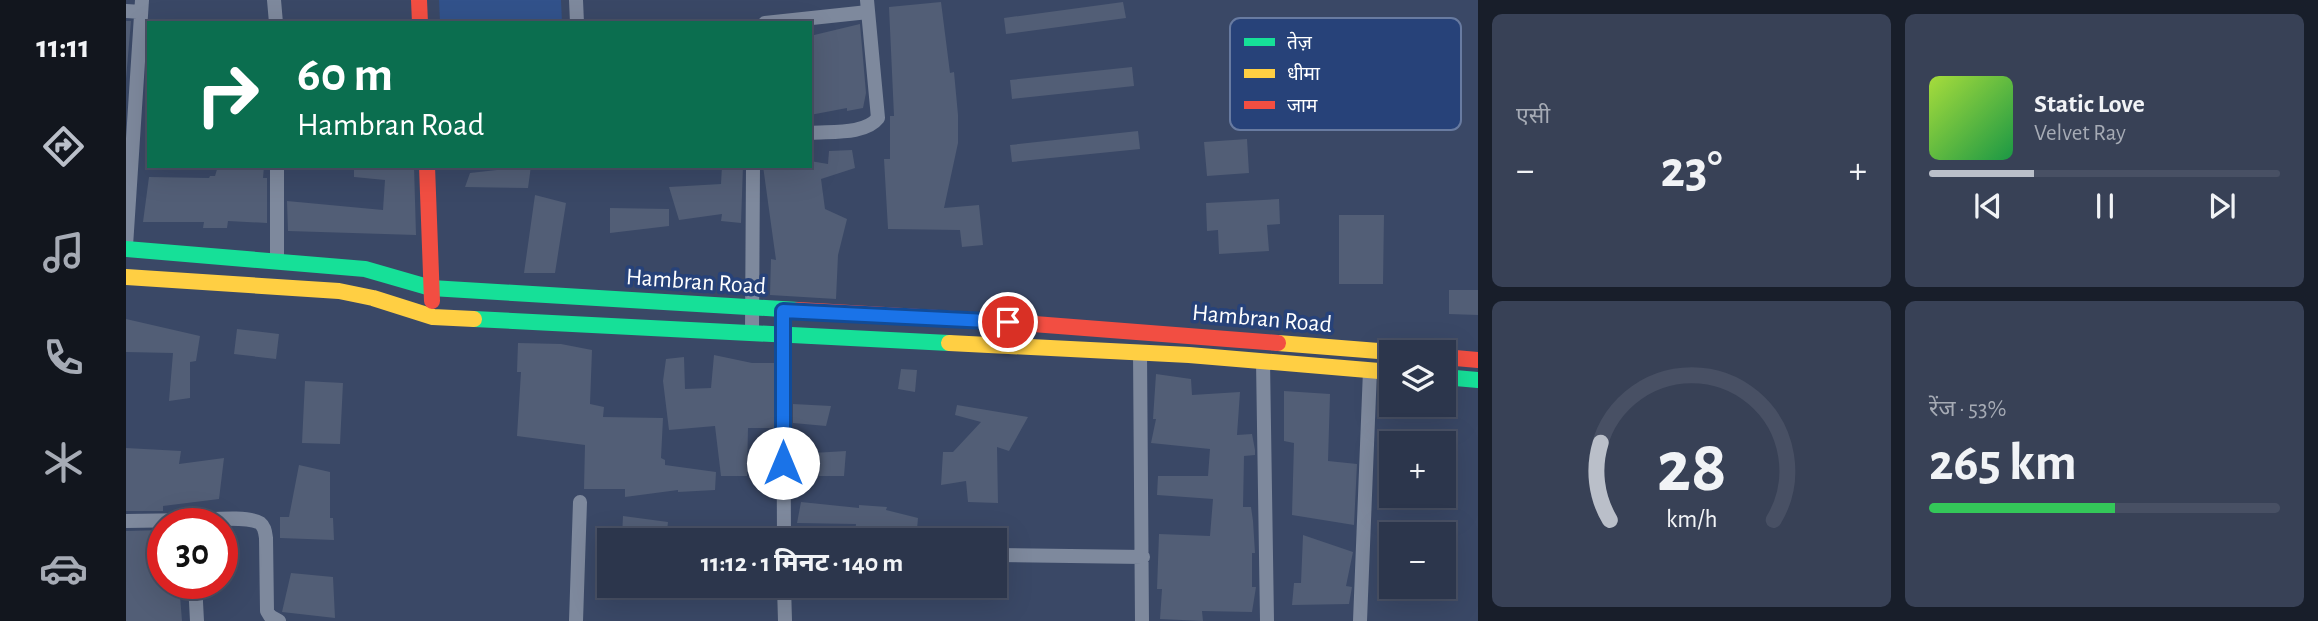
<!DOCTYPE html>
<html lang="hi">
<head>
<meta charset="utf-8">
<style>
  body { margin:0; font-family:"Alegreya Sans","Noto Sans Devanagari",sans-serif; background:#384156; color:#f1f3f6; height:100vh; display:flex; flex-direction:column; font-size:26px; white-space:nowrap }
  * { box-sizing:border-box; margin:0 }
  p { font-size:23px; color:#a6abb5 }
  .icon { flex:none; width:38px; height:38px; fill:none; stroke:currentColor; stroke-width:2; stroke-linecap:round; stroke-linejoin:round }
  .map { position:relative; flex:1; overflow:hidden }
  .panel { display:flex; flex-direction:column; gap:14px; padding:14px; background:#181e2a; width:840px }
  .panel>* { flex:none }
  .hud { position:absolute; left:21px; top:21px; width:665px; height:147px; border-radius:0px; box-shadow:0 7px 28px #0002,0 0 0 2px #485064; background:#0b6e4f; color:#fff; overflow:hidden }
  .tools { position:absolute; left:1253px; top:340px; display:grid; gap:14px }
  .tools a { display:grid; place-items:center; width:77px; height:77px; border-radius:0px; background:#2c364c; box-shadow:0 7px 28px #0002,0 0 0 2px #485064; font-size:35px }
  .speed { position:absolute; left:21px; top:508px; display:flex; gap:14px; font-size:35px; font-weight:700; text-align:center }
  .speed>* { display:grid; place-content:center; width:91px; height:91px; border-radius:50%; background:#2c364c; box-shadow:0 7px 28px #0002,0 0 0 2px #485064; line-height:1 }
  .speed .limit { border:10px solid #d22; background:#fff; color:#111 }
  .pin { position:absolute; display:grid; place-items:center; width:60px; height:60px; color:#fff; margin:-30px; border:4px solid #fff; border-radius:50%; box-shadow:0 2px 7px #0007 }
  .me { position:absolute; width:77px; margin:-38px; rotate:0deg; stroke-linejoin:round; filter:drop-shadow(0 0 5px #0008) }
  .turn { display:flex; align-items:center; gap:24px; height:147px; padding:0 35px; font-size:32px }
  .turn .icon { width:91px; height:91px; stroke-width:2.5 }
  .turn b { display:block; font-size:49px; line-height:60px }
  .big { font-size:52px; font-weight:700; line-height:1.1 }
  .panel .tile { flex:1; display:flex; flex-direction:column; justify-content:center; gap:10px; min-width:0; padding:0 24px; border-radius:10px; background:#384156 }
  .panel .dial { align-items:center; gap:0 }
  .dial svg { height:182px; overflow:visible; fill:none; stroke:#485064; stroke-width:7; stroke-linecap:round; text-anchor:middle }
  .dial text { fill:#f1f3f6; stroke:none }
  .song { display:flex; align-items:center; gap:21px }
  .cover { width:84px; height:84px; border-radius:10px; background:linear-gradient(135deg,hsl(80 70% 55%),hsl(140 70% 35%)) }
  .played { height:7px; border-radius:4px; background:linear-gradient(90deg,#babfc9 30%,#485064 30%) }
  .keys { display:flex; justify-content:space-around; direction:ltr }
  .heat { display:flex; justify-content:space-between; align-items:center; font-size:38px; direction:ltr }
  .charge { height:10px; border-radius:5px; background:linear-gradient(90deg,#34c759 53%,#485064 0) }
  .panel .tiles { flex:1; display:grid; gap:14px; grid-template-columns:repeat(2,1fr) }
  .trip { position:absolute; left:471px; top:528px; width:410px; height:70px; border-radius:0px; background:#2c364c; box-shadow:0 7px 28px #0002,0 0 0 2px #485064; font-weight:700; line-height:70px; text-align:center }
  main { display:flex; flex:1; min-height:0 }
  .menu { display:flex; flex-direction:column; width:126px; justify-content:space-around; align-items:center; background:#12161e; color:#a6abb5 }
  .menu .icon { width:49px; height:49px }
  .menu .selected { color:#babfc9 }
  .menu b { font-size:32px; color:#f1f3f6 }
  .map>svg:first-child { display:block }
  .green { fill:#32528b }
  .building { fill:#525e76 }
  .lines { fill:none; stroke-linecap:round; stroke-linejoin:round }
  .street { stroke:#7e899d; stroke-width:14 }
  .fast { stroke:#16e098; stroke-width:16 }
  .slow { stroke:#ffcf43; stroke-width:16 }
  .jam { stroke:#f24e42; stroke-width:16 }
  .route-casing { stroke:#114b97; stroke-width:18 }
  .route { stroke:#1a73e8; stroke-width:12 }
  .labels { text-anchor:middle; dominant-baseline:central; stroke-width:7; stroke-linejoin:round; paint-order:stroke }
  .street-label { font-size:24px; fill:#fff; stroke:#274279 }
  .key { fill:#274279; stroke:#687ba1; stroke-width:2 }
  .key-label { font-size:19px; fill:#fff }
</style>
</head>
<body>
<main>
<nav class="menu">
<b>11:11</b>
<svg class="icon selected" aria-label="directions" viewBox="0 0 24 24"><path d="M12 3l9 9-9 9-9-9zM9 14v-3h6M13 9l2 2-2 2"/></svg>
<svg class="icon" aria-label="music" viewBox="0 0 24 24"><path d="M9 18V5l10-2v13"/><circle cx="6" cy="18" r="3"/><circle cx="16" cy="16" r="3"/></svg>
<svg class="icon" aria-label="phone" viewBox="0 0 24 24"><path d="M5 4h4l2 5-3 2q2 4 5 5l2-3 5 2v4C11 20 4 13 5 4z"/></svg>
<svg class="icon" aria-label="climate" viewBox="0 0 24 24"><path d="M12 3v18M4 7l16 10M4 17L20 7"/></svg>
<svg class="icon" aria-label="car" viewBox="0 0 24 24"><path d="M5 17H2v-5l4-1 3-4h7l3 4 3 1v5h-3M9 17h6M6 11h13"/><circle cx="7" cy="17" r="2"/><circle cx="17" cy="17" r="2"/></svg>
</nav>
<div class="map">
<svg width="1352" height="621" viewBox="0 0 1352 621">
  <rect width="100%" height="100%" fill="#3a4866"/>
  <path class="green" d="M 313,0 L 435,0 L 436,23 L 314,23 Z"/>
  <path class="building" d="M 815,2 L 824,73 L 828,72 L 832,115 L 832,143 L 818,208 L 853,205 L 857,245 L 836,247 L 834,230 L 762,229 L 758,159 L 764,159 L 764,116 L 768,116 L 763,7 Z
    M 997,2 L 1000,18 L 880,34 L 878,18 Z
    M 0,21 L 5,21 L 0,79 Z
    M 734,24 L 740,93 L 737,108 L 721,111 L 721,108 L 684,115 L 684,36 Z
    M 1006,67 L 1008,86 L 886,99 L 884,80 Z
    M 1012,131 L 1014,149 L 886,162 L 884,145 Z
    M 1121,139 L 1123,173 L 1081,176 L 1078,142 Z
    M 726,150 L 729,168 L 695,179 L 699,209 L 721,219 L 712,255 L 710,299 L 644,295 L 645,259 L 650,260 L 637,166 L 684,166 L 684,161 L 702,164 L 703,151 Z
    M 92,166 L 138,166 L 137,178 L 141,178 L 141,223 L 102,221 L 101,228 L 77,228 L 78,222 L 17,222 L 23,177 L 83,178 L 84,176 L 89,176 Z
    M 228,166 L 288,166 L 290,235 L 162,231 L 161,201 L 257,210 L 259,180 L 228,177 Z
    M 405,166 L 402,188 L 339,187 L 344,173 Z
    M 596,166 L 617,166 L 615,223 L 595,221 L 596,214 L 553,220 L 543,187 L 595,184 Z
    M 409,195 L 440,203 L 429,273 L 398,273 Z
    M 1153,199 L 1154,224 L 1141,225 L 1143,251 L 1093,254 L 1092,230 L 1081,231 L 1080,203 Z
    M 484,208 L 543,209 L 543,226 L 484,233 Z
    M 1213,215 L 1258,215 L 1257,284 L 1213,284 Z
    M 1323,290 L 1352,290 L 1352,315 L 1323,314 Z
    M 0,319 L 74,336 L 70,361 L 64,362 L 64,398 L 43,401 L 47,353 L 0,352 Z
    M 111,329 L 153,334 L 150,359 L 108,354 Z
    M 392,343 L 435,344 L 466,350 L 464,404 L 478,407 L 477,417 L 537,418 L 535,458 L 539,460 L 539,465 L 590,472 L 589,490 L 552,492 L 552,490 L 499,497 L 499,489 L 458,489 L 459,445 L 391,436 L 395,372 L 391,372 Z
    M 588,355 L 626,363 L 648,363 L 648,428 L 622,428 L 621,476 L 595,476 L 589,426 L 543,430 L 537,381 L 540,359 L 558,357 L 559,389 L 585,388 Z
    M 775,369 L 791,370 L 789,392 L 772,389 Z
    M 1030,374 L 1065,379 L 1066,395 L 1114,392 L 1111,435 L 1126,434 L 1129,450 L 1129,455 L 1118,456 L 1117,507 L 1125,507 L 1127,521 L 1129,553 L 1126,553 L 1126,587 L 1130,587 L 1126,612 L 1076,611 L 1077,621 L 1034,619 L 1036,589 L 1031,589 L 1033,534 L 1084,536 L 1087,499 L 1031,495 L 1032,476 L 1082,476 L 1084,449 L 1025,443 L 1030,419 L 1027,419 Z
    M 179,381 L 217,383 L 214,444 L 176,443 Z
    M 1158,391 L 1204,394 L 1202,461 L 1231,464 L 1228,525 L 1166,515 L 1168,443 L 1158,441 Z
    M 667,404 L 705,406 L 700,426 L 667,423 Z
    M 831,405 L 902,417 L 883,451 L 871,447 L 872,503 L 842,502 L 840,481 L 815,485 L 817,452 L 827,452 L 855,422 L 829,415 Z
    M 0,448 L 55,451 L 53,464 L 98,458 L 93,499 L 37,506 L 37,511 L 0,511 Z
    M 720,451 L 718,476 L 670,476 L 671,454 Z
    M 173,465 L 204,472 L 204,518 L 207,518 L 208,540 L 154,538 L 154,517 L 163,517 Z
    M 675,502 L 733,508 L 733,505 L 761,507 L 760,510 L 792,518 L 790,541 L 728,540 L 730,524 L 671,523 Z
    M 497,516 L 542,522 L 540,540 L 496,536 Z
    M 37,530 L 37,583 L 53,583 L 56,621 L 0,621 L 0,531 Z
    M 1177,535 L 1227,552 L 1220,586 L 1226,587 L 1223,604 L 1166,605 L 1168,583 L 1175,583 Z
    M 165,573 L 207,577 L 209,618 L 156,612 Z"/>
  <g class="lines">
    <path class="street" d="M 148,0 L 150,23
      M 450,0 L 451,23
      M 0,11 L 15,12
      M 639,23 L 742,12
      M 684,133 C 704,131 739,135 752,118 L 741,0
      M 0,246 L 16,0
      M 151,262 L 151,166
      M 657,311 L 658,541
      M 626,333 L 627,166
      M 1014,352 L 1016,621
      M 1137,361 L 1141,621
      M 65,520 C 82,520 120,515 134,523 C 139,527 139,532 140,538 L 141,611 L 144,616 L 153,621
      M 0,521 L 65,520 L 65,523
      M 868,555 L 1017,557
      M 69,583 L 71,621
      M 658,586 L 659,621
      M 450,621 L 454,502
      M 1234,621 L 1244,370"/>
    <path class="fast" d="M 0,249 L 239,269 L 305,288 L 672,310
      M 348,319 L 823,343
      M 1318,377 L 1352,380"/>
    <path class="slow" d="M 0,277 L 213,291 L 247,298 L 307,317 L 348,319
      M 823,343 L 1063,355 L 1265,372
      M 1152,343 L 1265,352"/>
    <path class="jam" d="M 293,0 L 294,23
      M 301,166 L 306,301
      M 672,310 L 882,322 L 1152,343
      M 1318,357 L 1352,360"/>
  </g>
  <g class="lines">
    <g class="route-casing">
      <path id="route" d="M 657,463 L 657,311 L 882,322"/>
    </g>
    <use href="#route" class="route"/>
  </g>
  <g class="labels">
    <g class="street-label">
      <text transform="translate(570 282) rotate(4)">Hambran Road</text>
      <text transform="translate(1136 319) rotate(5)">Hambran Road</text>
    </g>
  </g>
  <rect x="1104" y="18" width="231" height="112" rx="10" class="key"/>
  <rect x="1118" y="38" width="31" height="8" fill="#16e098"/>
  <rect x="1118" y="69" width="31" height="9" fill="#ffcf43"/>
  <rect x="1118" y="101" width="31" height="8" fill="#f24e42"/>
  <g class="key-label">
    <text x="1161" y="49">तेज़</text>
    <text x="1161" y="80">धीमा</text>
    <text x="1161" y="112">जाम</text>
  </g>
</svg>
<div class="tools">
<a><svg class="icon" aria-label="layers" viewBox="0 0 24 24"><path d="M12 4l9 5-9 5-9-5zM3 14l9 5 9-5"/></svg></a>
<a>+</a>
<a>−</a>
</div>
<div class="speed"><div class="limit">30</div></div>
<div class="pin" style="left:882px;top:322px;background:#d93025"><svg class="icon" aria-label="arrive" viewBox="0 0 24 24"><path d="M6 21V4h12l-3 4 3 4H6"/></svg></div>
<svg class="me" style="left:657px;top:463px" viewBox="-20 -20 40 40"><circle r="19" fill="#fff"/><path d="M0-13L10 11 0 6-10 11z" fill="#1a73e8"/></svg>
<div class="trip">11:12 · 1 मिनट · 140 m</div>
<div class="hud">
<div class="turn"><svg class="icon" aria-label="right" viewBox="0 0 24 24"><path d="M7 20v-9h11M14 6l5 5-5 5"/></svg><div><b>60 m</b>Hambran Road</div></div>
</div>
</div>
<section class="panel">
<div class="tiles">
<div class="tile"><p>एसी</p>
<div class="heat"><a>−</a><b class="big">23°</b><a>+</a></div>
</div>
<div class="tile">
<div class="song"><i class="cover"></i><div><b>Static Love</b><p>Velvet Ray</p></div></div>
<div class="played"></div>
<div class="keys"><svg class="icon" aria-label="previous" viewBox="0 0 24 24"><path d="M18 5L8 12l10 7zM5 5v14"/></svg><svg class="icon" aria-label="pause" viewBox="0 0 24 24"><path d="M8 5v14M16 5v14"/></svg><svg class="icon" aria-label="next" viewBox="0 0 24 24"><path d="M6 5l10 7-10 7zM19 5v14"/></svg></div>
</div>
<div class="tile dial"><svg viewBox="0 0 100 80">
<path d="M14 69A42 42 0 1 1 86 69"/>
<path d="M14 69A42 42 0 0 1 10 35" stroke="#babfc9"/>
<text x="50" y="56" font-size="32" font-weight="700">28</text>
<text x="50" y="72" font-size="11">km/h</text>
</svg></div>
<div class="tile"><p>रेंज · 53%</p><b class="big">265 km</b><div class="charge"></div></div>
</div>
</section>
</main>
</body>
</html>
